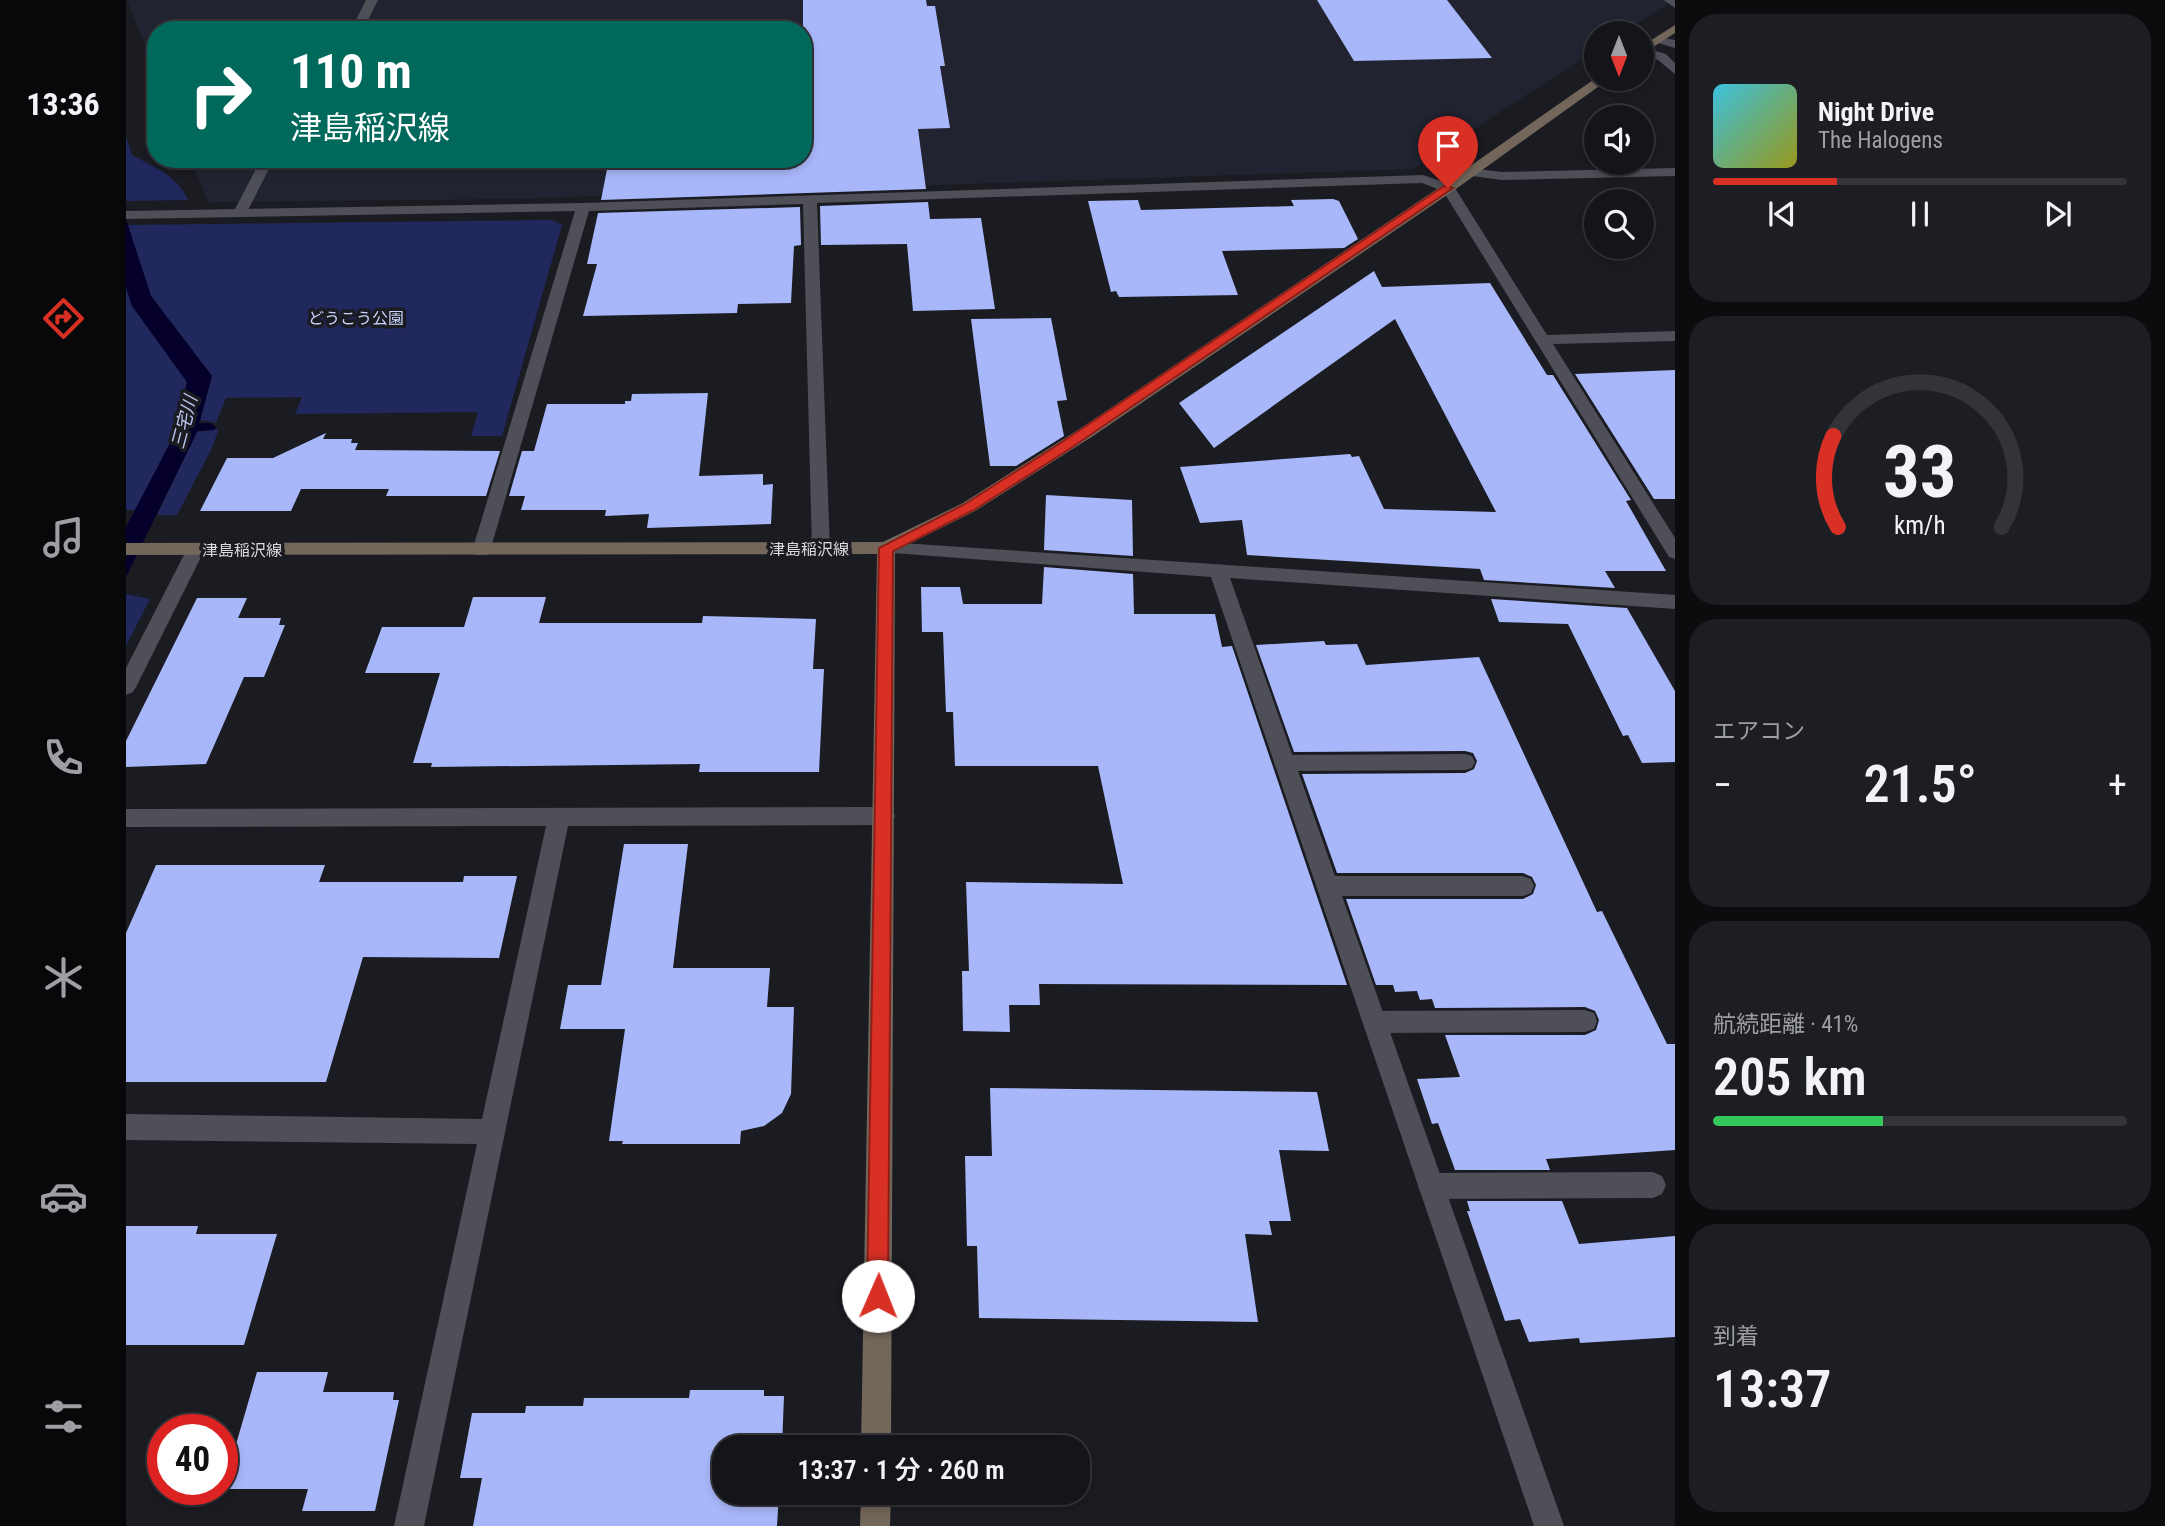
<!DOCTYPE html>
<html lang="ja">
<head>
<meta charset="utf-8">
<style>
  body { margin:0; font-family:"Roboto Condensed","Noto Sans JP",sans-serif; background:#1d1e23; color:#f1f3f6; height:100vh; display:flex; flex-direction:column; font-size:26px; white-space:nowrap }
  * { box-sizing:border-box; margin:0 }
  p { font-size:23px; color:#9d9fa2 }
  .icon { flex:none; width:38px; height:38px; fill:none; stroke:currentColor; stroke-width:2; stroke-linecap:round; stroke-linejoin:round }
  .map { position:relative; flex:1; overflow:hidden }
  .drawer { display:flex; flex-direction:column; gap:14px; padding:14px; background:#0b0c0e; width:490px }
  .drawer>* { flex:none }
  .banner { position:absolute; left:21px; top:21px; width:665px; height:147px; border-radius:28px; box-shadow:0 4px 10px #0003,0 0 0 2px #333439; background:#00695c; color:#fff; overflow:hidden }
  .needle { width:46px; rotate:180deg }
  .buttons { position:absolute; left:1458px; top:21px; display:grid; gap:14px }
  .buttons a { display:grid; place-items:center; width:70px; height:70px; border-radius:50%; background:#14151a; box-shadow:0 4px 10px #0003,0 0 0 2px #333439; font-size:35px }
  .speed { position:absolute; left:21px; top:1414px; display:flex; gap:14px; font-size:35px; font-weight:700; text-align:center }
  .speed>* { display:grid; place-content:center; width:91px; height:91px; border-radius:50%; background:#14151a; box-shadow:0 4px 10px #0003,0 0 0 2px #333439; line-height:1 }
  .speed .limit { border:10px solid #d22; background:#fff; color:#111 }
  .pin { position:absolute; display:grid; place-items:center; width:60px; height:60px; color:#fff; margin:-72px -30px; border-radius:50% 50% 50% 0; rotate:-45deg; box-shadow:0 0 7px #0007 }
  .pin .icon { rotate:45deg }
  .me { position:absolute; width:77px; margin:-38px; rotate:1deg; stroke-linejoin:round; filter:drop-shadow(0 0 5px #0008) }
  .turn { display:flex; align-items:center; gap:24px; height:147px; padding:0 28px; font-size:32px }
  .turn .icon { width:91px; height:91px; stroke-width:2.5 }
  .turn b { display:block; font-size:49px; line-height:60px }
  .big { font-size:52px; font-weight:600; line-height:1.1 }
  .drawer .widget { flex:1; display:flex; flex-direction:column; justify-content:center; gap:10px; min-width:0; padding:0 24px; border-radius:28px; background:#1d1e23 }
  .drawer .dial { align-items:center; gap:0 }
  .dial svg { height:182px; overflow:visible; fill:none; stroke:#333439; stroke-width:7; stroke-linecap:round; text-anchor:middle }
  .dial text { fill:#f1f3f6; stroke:none }
  .song { display:flex; align-items:center; gap:21px }
  .cover { width:84px; height:84px; border-radius:10px; background:linear-gradient(135deg,hsl(190 70% 55%),hsl(60 70% 35%)) }
  .played { height:7px; border-radius:4px; background:linear-gradient(90deg,#d93025 30%,#333439 30%) }
  .keys { display:flex; justify-content:space-around; direction:ltr }
  .heat { display:flex; justify-content:space-between; align-items:center; font-size:38px; direction:ltr }
  .charge { height:10px; border-radius:5px; background:linear-gradient(90deg,#34c759 41%,#333439 0) }
  .trip { position:absolute; left:586px; top:1435px; width:378px; height:70px; border-radius:28px; background:#14151a; box-shadow:0 4px 10px #0003,0 0 0 2px #333439; font-weight:600; line-height:70px; text-align:center }
  main { display:flex; flex:1; min-height:0 }
  .menu { display:flex; flex-direction:column; width:126px; justify-content:space-around; align-items:center; background:#08080a; color:#9d9fa2 }
  .menu .icon { width:49px; height:49px }
  .menu .on { color:#d93025 }
  .menu b { font-size:32px; color:#f1f3f6 }
  .map>svg:first-child { display:block }
  .built { fill:#212430 }
  .green { fill:#21285e }
  .water { fill:#04002b }
  .lines { fill:none; stroke-linecap:round; stroke-linejoin:round }
  .stream { fill:#04002b; fill-rule:evenodd }
  .building { fill:#a8b7f9 }
  .lane { fill:#4e4f57; fill-rule:evenodd }
  .street { fill:#4e4f57; fill-rule:evenodd }
  .secondary { fill:#73665a; fill-rule:evenodd }
  .route { fill:#d93025; stroke:#8d1f18; stroke-width:2 }
  .labels { text-anchor:middle; dominant-baseline:central; stroke-width:7; stroke-linejoin:round; paint-order:stroke }
  .far-park-label { font-size:16px; fill:#c8d3fd; stroke:#1b1c22 }
  .far-street-label { font-size:16px; fill:#dadbdf; stroke:#1b1c22 }
  .far-water-label { font-size:18px; font-style:italic; fill:#bcc7f1; stroke:#1b1c22 }
</style>
</head>
<body>
<main>
<nav class="menu">
<b>13:36</b>
<svg class="icon on" aria-label="directions" viewBox="0 0 24 24"><path d="M12 3l9 9-9 9-9-9zM9 14v-3h6M13 9l2 2-2 2"/></svg>
<svg class="icon" aria-label="music" viewBox="0 0 24 24"><path d="M9 18V5l10-2v13"/><circle cx="6" cy="18" r="3"/><circle cx="16" cy="16" r="3"/></svg>
<svg class="icon" aria-label="phone" viewBox="0 0 24 24"><path d="M5 4h4l2 5-3 2q2 4 5 5l2-3 5 2v4C11 20 4 13 5 4z"/></svg>
<svg class="icon" aria-label="climate" viewBox="0 0 24 24"><path d="M12 3v18M4 7l16 10M4 17L20 7"/></svg>
<svg class="icon" aria-label="car" viewBox="0 0 24 24"><path d="M5 17H2v-5l4-1 3-4h7l3 4 3 1v5h-3M9 17h6M6 11h13"/><circle cx="7" cy="17" r="2"/><circle cx="17" cy="17" r="2"/></svg>
<svg class="icon" aria-label="filters" viewBox="0 0 24 24"><path d="M4 7h16M4 17h16"/><circle cx="9" cy="7" r="2"/><circle cx="15" cy="17" r="2"/></svg>
</nav>
<div class="map">
<svg width="1549" height="1526" viewBox="0 0 1549 1526">
  <rect width="100%" height="100%" fill="#1b1c22"/>
  <path class="built" d="M 1,0 L 1540,0 L 1543,3 L 1496,33 L 1470,33 L 1470,50 L 1286,169 L 387,199 L 82,202 L 65,159 L 677,159 L 677,30 L 30,30 L 30,73 Z"/>
  <path class="green" d="M 0,136 L 6,155 C 28,167 52,176 62,200 L 0,201 Z
    M 425,220 L 436,225 L 376,436 L 345,436 L 352,412 L 169,414 L 176,397 L 100,398 L 90,423 L 74,420 L 86,376 L 25,296 L 2,225 Z
    M 0,287 L 6,306 L 61,382 L 43,445 L 10,510 L 0,510 Z
    M 93,429 L 85,450 L 51,515 L 31,515 L 71,432 Z
    M 0,594 L 24,599 L 0,646 Z"/>
  <path class="water" d="M 0,219 L 25,296 L 86,376 L 71,432 L 0,577 L 0,527 L 43,445 L 61,382 L 6,306 L 0,287 Z"/>
  <g class="lines">
    <path class="stream" d="M 84,423 L 90,427 L 88,430 L 56,432 L 50,428 L 56,424 Z"/>
  </g>
  <path class="building" d="M 677,0 L 800,0 L 801,6 L 809,6 L 819,66 L 814,66 L 824,128 L 792,129 L 800,189 L 475,200 L 483,159 L 677,159 Z
    M 1191,0 L 1321,0 L 1366,58 L 1228,61 Z
    M 1207,199 L 1213,201 L 1232,239 L 1218,248 L 1096,251 L 1112,295 L 993,297 L 990,291 L 985,292 L 962,201 L 1012,200 L 1015,210 L 1168,206 L 1165,200 Z
    M 802,202 L 804,219 L 855,218 L 869,309 L 787,311 L 781,244 L 695,245 L 694,206 Z
    M 674,207 L 675,245 L 668,246 L 665,303 L 612,304 L 611,313 L 457,316 L 471,264 L 461,264 L 472,213 Z
    M 1248,271 L 1256,287 L 1364,283 L 1421,375 L 1427,375 L 1505,500 L 1500,501 L 1540,571 L 1479,571 L 1489,588 L 1358,580 L 1354,569 L 1121,555 L 1116,520 L 1074,523 L 1054,467 L 1224,454 L 1226,457 L 1233,456 L 1258,509 L 1370,512 L 1269,319 L 1088,448 L 1053,403 Z
    M 925,318 L 941,400 L 931,401 L 938,436 L 890,466 L 864,466 L 845,319 Z
    M 1549,370 L 1549,499 L 1528,499 L 1449,374 Z
    M 582,393 L 573,476 L 637,474 L 637,485 L 647,484 L 645,524 L 521,528 L 523,514 L 479,516 L 480,510 L 395,510 L 399,496 L 383,496 L 396,451 L 408,451 L 421,404 L 499,404 L 499,401 L 505,401 L 506,394 Z
    M 200,433 L 197,439 L 226,439 L 225,443 L 232,443 L 229,450 L 374,451 L 360,496 L 260,496 L 263,489 L 175,489 L 165,511 L 74,511 L 101,458 L 147,458 Z
    M 920,495 L 1006,500 L 1007,556 L 918,550 Z
    M 918,567 L 1007,574 L 1008,614 L 1089,614 L 1096,647 L 1106,646 L 1221,985 L 913,984 L 914,1005 L 883,1005 L 884,1032 L 837,1031 L 836,971 L 843,971 L 840,882 L 997,884 L 972,766 L 829,766 L 827,712 L 820,712 L 817,632 L 796,632 L 795,587 L 834,587 L 837,604 L 916,604 Z
    M 347,597 L 420,597 L 413,623 L 576,623 L 577,616 L 690,619 L 687,669 L 698,669 L 693,772 L 573,772 L 574,764 L 305,767 L 306,763 L 287,763 L 314,673 L 239,673 L 256,627 L 338,627 Z
    M 71,598 L 121,598 L 112,618 L 155,618 L 153,625 L 159,625 L 138,677 L 118,677 L 80,764 L 0,767 L 0,741 Z
    M 1365,599 L 1501,608 L 1549,691 L 1549,762 L 1516,763 L 1502,735 L 1497,736 L 1442,624 L 1373,622 Z
    M 1198,641 L 1200,645 L 1231,644 L 1240,665 L 1353,657 L 1471,912 L 1476,911 L 1541,1044 L 1549,1044 L 1549,1150 L 1420,1159 L 1424,1170 L 1329,1170 L 1312,1123 L 1306,1124 L 1291,1079 L 1334,1077 L 1319,1035 L 1459,1035 L 1470,1030 L 1473,1020 L 1469,1011 L 1459,1007 L 1309,1008 L 1306,999 L 1294,1000 L 1291,991 L 1269,992 L 1267,985 L 1250,985 L 1220,899 L 1397,899 L 1407,894 L 1410,885 L 1406,877 L 1397,873 L 1211,873 L 1176,774 L 1339,773 L 1348,769 L 1351,761 L 1347,753 L 1339,751 L 1168,752 L 1130,645 Z
    M 498,844 L 562,844 L 547,968 L 644,968 L 641,1007 L 668,1007 L 665,1094 L 656,1113 L 638,1126 L 615,1131 L 614,1144 L 496,1144 L 497,1141 L 483,1141 L 499,1029 L 434,1029 L 442,985 L 475,985 Z
    M 30,865 L 199,865 L 193,882 L 337,882 L 338,876 L 391,876 L 373,958 L 237,957 L 200,1082 L 0,1082 L 0,933 Z
    M 864,1088 L 1191,1092 L 1203,1151 L 1153,1150 L 1165,1221 L 1143,1221 L 1146,1235 L 1119,1234 L 1132,1322 L 853,1318 L 851,1246 L 841,1246 L 839,1156 L 866,1156 Z
    M 1341,1201 L 1436,1201 L 1453,1244 L 1549,1236 L 1549,1337 L 1454,1343 L 1453,1338 L 1403,1342 L 1394,1319 L 1379,1321 L 1341,1211 L 1344,1211 Z
    M 0,1226 L 72,1226 L 70,1234 L 151,1234 L 118,1345 L 0,1345 Z
    M 131,1372 L 202,1372 L 197,1392 L 268,1392 L 267,1400 L 273,1400 L 249,1511 L 176,1511 L 182,1489 L 97,1489 Z
    M 564,1390 L 638,1390 L 638,1396 L 658,1396 L 656,1447 L 598,1447 L 598,1493 L 653,1493 L 651,1526 L 347,1526 L 356,1478 L 334,1478 L 346,1413 L 399,1413 L 400,1406 L 457,1406 L 458,1398 L 563,1398 Z"/>
  <g class="lines">
    <path class="lane" d="M 240,0 L 252,0 L 237,30 L 225,30 Z
      M 135,159 L 148,159 L 119,216 L 109,216 L 107,213 Z
      M 1339,754 L 1346,756 L 1349,762 L 1346,768 L 1339,770 L 1159,771 L 1152,769 L 1148,763 L 1152,757 L 1159,755 Z
      M 1202,876 L 1397,876 L 1405,879 L 1408,886 L 1405,893 L 1397,896 L 1202,896 L 1194,893 L 1191,886 L 1194,879 Z
      M 1459,1010 L 1468,1013 L 1471,1021 L 1468,1029 L 1459,1032 L 1249,1033 L 1240,1030 L 1237,1022 L 1240,1014 L 1249,1011 Z
      M 1527,1172 L 1536,1176 L 1540,1185 L 1536,1194 L 1527,1198 L 1305,1199 L 1296,1195 L 1292,1186 L 1296,1177 L 1305,1173 Z"/>
    <path class="street" d="M 1538,0 L 1549,0 L 1549,8 Z
      M 1533,37 L 1549,40 L 1549,48 L 1529,42 L 1527,40 Z
      M 1516,47 L 1540,54 L 1549,63 L 1549,74 L 1532,60 L 1516,53 Z
      M 1343,168 L 1376,172 L 1549,168 L 1549,176 L 1376,180 L 1338,175 L 1338,169 Z
      M 1297,175 L 1327,185 L 1421,335 L 1549,331 L 1549,341 L 1427,344 L 1549,538 L 1549,559 L 1543,557 L 1317,191 L 1296,183 L 691,203 L 704,549 L 701,553 L 689,553 L 686,549 L 677,204 L 463,211 L 364,551 L 361,555 L 349,555 L 346,551 L 449,211 L 0,219 L 0,211 L 457,203 Z
      M 760,542 L 1549,595 L 1549,609 L 1104,578 L 1438,1526 L 1408,1526 L 1085,577 L 754,552 L 751,548 L 754,544 Z
      M 70,543 L 76,545 L 79,549 L 10,687 L 7,692 L 0,695 L 0,668 L 61,549 L 64,545 Z
      M 758,807 L 766,810 L 769,816 L 766,822 L 758,825 L 442,826 L 298,1526 L 268,1526 L 351,1144 L 0,1140 L 0,1114 L 356,1119 L 420,826 L 0,827 L 0,809 Z"/>
    <path class="secondary" d="M 1549,25 L 1549,33 L 1516,54 L 1516,46 Z
      M 1470,78 L 1483,79 L 1327,191 L 967,436 L 849,511 L 769,551 L 765,1447 L 735,1447 L 751,554 L 0,555 L 0,543 L 757,542 L 837,503 L 955,428 L 1317,185 Z
      M 735,1493 L 765,1493 L 764,1526 L 734,1526 Z"/>
  </g>
  <path class="route" d="M 1318,186 L 1327,188 L 942,450 L 848,510 L 767,551 L 762,1296 L 759,1304 L 752,1307 L 744,1304 L 741,1296 L 753,548 L 839,504 L 933,444 Z"/>
  <g class="labels">
    <g class="far-park-label">
      <text x="230" y="318">どうこう公園</text>
    </g>
    <g class="far-street-label">
      <text x="683" y="549">津島稲沢線</text>
      <text x="116" y="550">津島稲沢線</text>
    </g>
    <g class="far-water-label">
      <text transform="translate(58 422) rotate(-75)">三宅川</text>
    </g>
  </g>
</svg>
<div class="buttons">
<a><svg class="needle" viewBox="-14 -14 28 28"><path d="M0-13l5 13h-10z" fill="#e53935"/><path d="M0 13l5-13h-10z" fill="#9d9fa2"/></svg></a>
<a><svg class="icon" aria-label="sound" viewBox="0 0 24 24"><path d="M4 9h4l5-4v14l-5-4H4zM17 9q2 3 0 6"/></svg></a>
<a><svg class="icon" aria-label="search" viewBox="0 0 24 24"><circle cx="10" cy="10" r="6"/><path d="M15 15l6 6"/></svg></a>
</div>
<div class="speed"><div class="limit">40</div></div>
<div class="pin" style="left:1322px;top:188px;background:#d93025"><svg class="icon" aria-label="arrive" viewBox="0 0 24 24"><path d="M6 21V4h12l-3 4 3 4H6"/></svg></div>
<svg class="me" style="left:752px;top:1296px" viewBox="-20 -20 40 40"><circle r="19" fill="#fff"/><path d="M0-13L10 11 0 6-10 11z" fill="#d93025"/></svg>
<div class="trip">13:37 · 1 分 · 260 m</div>
<div class="banner">
<div class="turn"><svg class="icon" aria-label="right" viewBox="0 0 24 24"><path d="M7 20v-9h11M14 6l5 5-5 5"/></svg><div><b>110 m</b>津島稲沢線</div></div>
</div>
</div>
<section class="drawer">
<div class="widget">
<div class="song"><i class="cover"></i><div><b>Night Drive</b><p>The Halogens</p></div></div>
<div class="played"></div>
<div class="keys"><svg class="icon" aria-label="previous" viewBox="0 0 24 24"><path d="M18 5L8 12l10 7zM5 5v14"/></svg><svg class="icon" aria-label="pause" viewBox="0 0 24 24"><path d="M8 5v14M16 5v14"/></svg><svg class="icon" aria-label="next" viewBox="0 0 24 24"><path d="M6 5l10 7-10 7zM19 5v14"/></svg></div>
</div>
<div class="widget dial"><svg viewBox="0 0 100 80">
<path d="M14 69A42 42 0 1 1 86 69"/>
<path d="M14 69A42 42 0 0 1 12 29" stroke="#d93025"/>
<text x="50" y="56" font-size="32" font-weight="700">33</text>
<text x="50" y="72" font-size="11">km/h</text>
</svg></div>
<div class="widget"><p>エアコン</p>
<div class="heat"><a>−</a><b class="big">21.5°</b><a>+</a></div>
</div>
<div class="widget"><p>航続距離 · 41%</p><b class="big">205 km</b><div class="charge"></div></div>
<div class="widget"><p>到着</p><b class="big">13:37</b></div>
</section>
</main>
</body>
</html>
